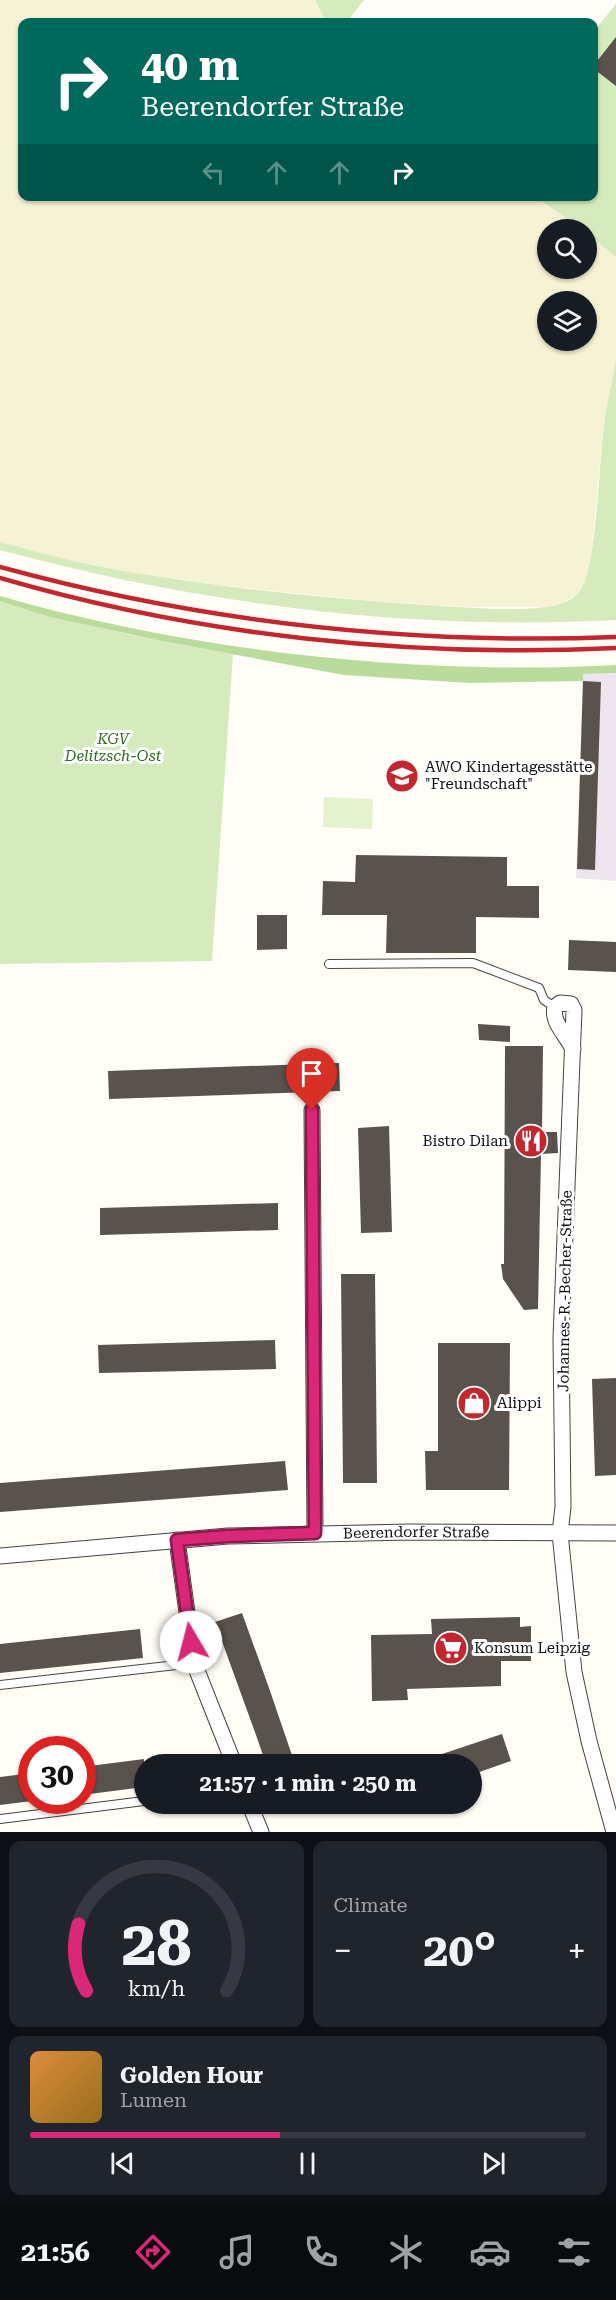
<!DOCTYPE html>
<html lang="en">
<head>
<meta charset="utf-8">
<style>
  body { margin:0; font-family:"Roboto Serif",serif; background:#20242c; color:#f1f3f6; height:100vh; display:flex; flex-direction:column; font-size:22px; white-space:nowrap }
  * { box-sizing:border-box; margin:0 }
  p { font-size:20px; color:#9ea1a6 }
  .icon { flex:none; width:33px; height:33px; fill:none; stroke:currentColor; stroke-width:2; stroke-linecap:round; stroke-linejoin:round }
  .map { position:relative; height:1832px; overflow:hidden }
  .details { display:flex; flex-direction:column; gap:9px; padding:9px; background:#0d0f14; flex:1 }
  .details>* { flex:none }
  .guide { position:absolute; left:18px; top:18px; width:580px; height:183px; border-radius:12px; box-shadow:0 2px 4px #0004; background:#00695c; color:#fff; overflow:hidden }
  .fabs { position:absolute; left:537px; top:219px; display:grid; gap:12px }
  .fabs a { display:grid; place-items:center; width:60px; height:60px; border-radius:50%; background:#171b24; box-shadow:0 2px 4px #0004; font-size:30px }
  .speed { position:absolute; left:18px; top:1736px; display:flex; gap:12px; font-size:30px; font-weight:700; text-align:center }
  .speed>* { display:grid; place-content:center; width:78px; height:78px; border-radius:50%; background:#171b24; box-shadow:0 2px 4px #0004; line-height:1 }
  .speed .limit { border:9px solid #d22; background:#fff; color:#111 }
  .pin { position:absolute; display:grid; place-items:center; width:51px; height:51px; color:#fff; margin:-62px -26px; border-radius:50% 50% 50% 0; rotate:-45deg; box-shadow:0 0 6px #0007 }
  .pin .icon { rotate:45deg }
  .me { position:absolute; width:66px; margin:-33px; rotate:352deg; stroke-linejoin:round; filter:drop-shadow(0 0 4px #0008) }
  .turn { display:flex; align-items:center; gap:21px; height:126px; padding:0 24px; font-size:27px }
  .turn .icon { width:78px; height:78px; stroke-width:2.5 }
  .turn b { display:block; font-size:42px; line-height:51px }
  .lanes { display:flex; align-items:center; height:57px; padding:0 24px; background:#0003; justify-content:center; gap:30px; direction:ltr }
  .lanes .off { opacity:.35 }
  .big { font-size:45px; font-weight:700; line-height:1.1 }
  .details .widget { flex:1; display:flex; flex-direction:column; justify-content:center; gap:9px; min-width:0; padding:0 21px; border-radius:12px; background:#20242c }
  .details .dial { align-items:center; gap:0 }
  .dial svg { height:156px; overflow:visible; fill:none; stroke:#363941; stroke-width:7; stroke-linecap:round; text-anchor:middle }
  .dial text { fill:#f1f3f6; stroke:none }
  .song { display:flex; align-items:center; gap:18px }
  .cover { width:72px; height:72px; border-radius:9px; background:linear-gradient(135deg,hsl(30 70% 55%),hsl(40 70% 35%)) }
  .played { height:6px; border-radius:3px; background:linear-gradient(90deg,#db2777 45%,#363941 45%) }
  .keys { display:flex; justify-content:space-around; direction:ltr }
  .heat { display:flex; justify-content:space-between; align-items:center; font-size:33px; direction:ltr }
  .details .tiles { flex:1; display:grid; gap:9px; grid-template-columns:1fr 1fr }
  .widget:last-child { grid-column:span 2 }
  .trip { position:absolute; left:134px; top:1754px; width:348px; height:60px; border-radius:30px; background:#171b24; box-shadow:0 2px 4px #0004; font-weight:700; line-height:60px; text-align:center }
  .tab-bar { display:flex; height:96px; justify-content:space-around; align-items:center; background:#090b0e; color:#9ea1a6 }
  .tab-bar .icon { width:42px; height:42px }
  .tab-bar .active { color:#db2777 }
  .tab-bar b { font-size:27px; color:#f1f3f6 }
  .map>svg:first-child { display:block }
  .industrial { fill:#eee6ef }
  .farmland { fill:#f6f3d4; fill-rule:evenodd }
  .green { fill:#d5ebbd }
  .forest { fill:#b9dc9c }
  .pitch { fill:#e6f2cf }
  .building { fill:#5a524d }
  .lines { fill:none; stroke-linecap:round; stroke-linejoin:round }
  .lane-casing { stroke:#444; stroke-width:10 }
  .street-casing { stroke:#444; stroke-width:17 }
  .lane { stroke:#fff; stroke-width:8 }
  .street { stroke:#fff; stroke-width:15 }
  .rail { stroke:#c4262e; stroke-width:4.5 }
  .route-casing { stroke:#8e194d; stroke-width:15 }
  .route { stroke:#db2777; stroke-width:10 }
  .labels { text-anchor:middle; dominant-baseline:central; stroke-width:6; stroke-linejoin:round; paint-order:stroke }
  .park-label { font-size:15px; font-style:italic; fill:#2f6b1f; stroke:#fff }
  .poi-label { font-size:15px; fill:#111; stroke:#fff; text-anchor:start }
  .street-label { font-size:15px; fill:#111; stroke:#fff }
</style>
</head>
<body>
<div class="map">
<svg width="616" height="1832" viewBox="0 0 616 1832">
  <rect width="100%" height="100%" fill="#fffdf5"/>
  <path class="industrial" d="M 616,673 L 616,881 L 576,878 L 583,674 Z"/>
  <path class="farmland" d="M 0,0 L 315,0 L 326,22 L 22,22 L 22,196 L 536,197 L 581,229 L 548,230 L 548,268 L 586,268 L 587,233 L 614,253 L 616,257 L 616,359 L 603,432 L 591,557 L 586,581 L 580,592 L 561,605 L 543,607 L 464,607 L 373,601 L 219,585 L 122,571 L 59,558 L 0,542 ZM 548,302 L 586,302 L 586,340 L 548,340 Z"/>
  <path class="green" d="M 315,0 L 364,0 L 347,22 L 326,22 Z
    M 616,4 L 616,257 L 587,233 L 586,230 L 581,229 L 536,197 L 594,196 L 594,31 Z
    M 616,359 L 616,620 C 408,631 200,604 0,550 L 0,542 C 41,553 82,564 124,571 C 224,588 325,598 426,605 C 464,607 521,613 557,605 C 565,603 575,598 580,591 C 596,570 599,467 603,435 C 605,410 612,384 616,359 Z
    M 0,601 C 76,625 154,640 233,654 L 212,961 L 0,964 Z"/>
  <path class="forest" d="M 0,596 C 190,651 418,676 616,665 L 616,673 L 583,674 L 583,681 L 470,683 L 344,675 L 157,640 L 50,617 L 0,601 Z"/>
  <path class="pitch" d="M 324,797 L 373,799 L 372,829 L 323,827 Z"/>
  <path class="building" d="M 616,37 L 616,86 L 594,69 L 594,65 Z
    M 583,681 L 601,682 L 595,870 L 577,869 Z
    M 356,855 L 507,857 L 507,886 L 539,886 L 539,918 L 476,917 L 476,953 L 386,953 L 387,915 L 322,915 L 323,881 L 355,882 Z
    M 257,915 L 287,915 L 287,949 L 257,950 Z
    M 569,940 L 616,942 L 616,972 L 568,970 Z
    M 478,1024 L 510,1026 L 510,1042 L 479,1040 Z
    M 505,1046 L 543,1046 L 542,1132 L 557,1132 L 558,1153 L 541,1154 L 538,1309 L 524,1310 L 503,1279 L 501,1264 L 504,1264 Z
    M 339,1063 L 340,1091 L 109,1099 L 108,1071 Z
    M 389,1126 L 392,1232 L 361,1233 L 358,1128 Z
    M 278,1203 L 278,1230 L 100,1235 L 100,1208 Z
    M 341,1274 L 375,1274 L 377,1483 L 343,1483 Z
    M 275,1340 L 276,1369 L 99,1373 L 98,1345 Z
    M 438,1343 L 510,1343 L 509,1490 L 426,1490 L 425,1451 L 438,1451 Z
    M 616,1378 L 616,1475 L 595,1476 L 592,1379 Z
    M 285,1461 L 288,1490 L 0,1512 L 0,1483 Z
    M 242,1613 L 269,1688 L 295,1764 L 266,1764 L 256,1735 L 215,1622 Z
    M 520,1617 L 520,1627 L 531,1626 L 531,1661 L 501,1661 L 501,1686 L 407,1689 L 408,1700 L 372,1701 L 371,1635 L 432,1634 L 431,1619 Z
    M 140,1629 L 143,1658 L 0,1673 L 0,1644 Z
    M 502,1734 L 511,1761 L 471,1775 L 471,1764 L 422,1764 L 421,1761 Z
    M 144,1759 L 144,1787 L 82,1795 L 82,1767 Z
    M 32,1773 L 32,1801 L 0,1805 L 0,1777 Z"/>
  <g class="lines">
    <g class="lane-casing">
      <path id="lane" d="M 329,964 L 473,963 L 539,988 L 544,1000 L 555,1007
        M 0,1685 L 194,1663
        M 0,1819 L 144,1801"/>
    </g>
    <g class="street-casing">
      <g id="street">
        <path d="M 573,1049 C 567,1036 551,1022 555,1007 L 560,1003 L 571,1004 L 574,1010 L 561,1338 L 563,1507 L 560,1533 L 574,1672 L 589,1741 L 614,1832"/>
        <path d="M 312,1110 L 315,1533"/>
        <path d="M 177,1540 L 194,1663 L 234,1764"/>
        <path id="s1" d="M 0,1556 L 228,1536 L 409,1532 L 616,1533"/>
        <path d="M 249,1803 L 261,1832"/>
      </g>
    </g>
    <use href="#lane" class="lane"/>
    <use href="#street" class="street"/>
    <path class="rail" d="M 0,567 C 201,622 408,645 616,637
      M 0,578 C 199,636 410,658 616,648"/>
  </g>
  <g class="lines">
    <g class="route-casing">
      <path id="route" d="M 191,1642 L 177,1540 L 228,1536 L 315,1533 L 312,1110"/>
    </g>
    <use href="#route" class="route"/>
  </g>
  <defs>
    <g id="school-disc" transform="scale(1.725)"><circle r="9.5" fill="#c4262e" stroke="#fff"/><path d="M0-5L7-2L0 1L-7-2ZM-4 1L0 2.5L4 1V4Q0 6-4 4Z" fill="#fff"/></g>
    <g id="restaurant-disc" transform="scale(1.725)"><circle r="9.5" fill="#c4262e" stroke="#fff"/><path d="M-5-6h1v4h1v-4h1v4h1v-4h1v5L-1.5 .5V6h-2V.5L-5-1ZM5-6V6H3V1.5H1.5Q1.5-4 5-6Z" fill="#fff"/></g>
    <g id="shop-disc" transform="scale(1.725)"><circle r="9.5" fill="#c4262e" stroke="#fff"/><path d="M-5-2.5h2.3a2.7 3.5 0 0 1 5.4 0H5L5.5 6h-11ZM-1.5-2.5h3a1.5 2.3 0 0 0-3 0Z" fill="#fff"/></g>
    <g id="supermarket-disc" transform="scale(1.725)"><circle r="9.5" fill="#c4262e" stroke="#fff"/><path d="M-6-5.5h2.5l.6 2H6L4.5 2H-2.5L-4.4-4H-6ZM-1.5 3.2a1.3 1.3 0 1 0 .1 0ZM3 3.2a1.3 1.3 0 1 0 .1 0Z" fill="#fff"/></g>
  </defs>
  <g fill-rule="evenodd">
    <use href="#school-disc" x="402" y="776"/>
    <use href="#restaurant-disc" x="531" y="1141"/>
    <use href="#shop-disc" x="474" y="1403"/>
    <use href="#supermarket-disc" x="451" y="1648"/>
  </g>
  <g class="labels">
    <g class="park-label">
      <text x="113" y="739">KGV<tspan x="113" dy="17">Delitzsch-Ost</tspan></text>
    </g>
    <g class="poi-label">
      <text x="425" y="767">AWO Kindertagesstätte<tspan x="425" dy="17">"Freundschaft"</tspan></text>
      <text x="508" y="1141" text-anchor="end">Bistro Dilan</text>
      <text x="497" y="1403">Alippi</text>
      <text x="474" y="1648">Konsum Leipzig</text>
    </g>
    <g class="street-label">
      <text transform="translate(565 1291) rotate(-89)">Johannes-R.-Becher-Straße</text>
      <text stroke="none"><textPath href="#s1" startOffset="417">Beerendorfer Straße</textPath></text>
    </g>
  </g>
</svg>
<div class="fabs">
<a><svg class="icon" aria-label="search" viewBox="0 0 24 24"><circle cx="10" cy="10" r="6"/><path d="M15 15l6 6"/></svg></a>
<a><svg class="icon" aria-label="layers" viewBox="0 0 24 24"><path d="M12 4l9 5-9 5-9-5zM3 14l9 5 9-5"/></svg></a>
</div>
<div class="speed"><div class="limit">30</div></div>
<div class="pin" style="left:312px;top:1110px;background:#d93025"><svg class="icon" aria-label="arrive" viewBox="0 0 24 24"><path d="M6 21V4h12l-3 4 3 4H6"/></svg></div>
<svg class="me" style="left:191px;top:1642px" viewBox="-20 -20 40 40"><circle r="19" fill="#fff"/><path d="M0-13L10 11 0 6-10 11z" fill="#db2777"/></svg>
<div class="trip">21:57 · 1 min · 250 m</div>
<div class="guide">
<div class="turn"><svg class="icon" aria-label="right" viewBox="0 0 24 24"><path d="M7 20v-9h11M14 6l5 5-5 5"/></svg><div><b>40 m</b>Beerendorfer Straße</div></div>
<div class="lanes"><svg class="icon off" aria-label="left" viewBox="0 0 24 24"><path d="M17 20v-9H6M10 6l-5 5 5 5"/></svg><svg class="icon off" aria-label="ahead" viewBox="0 0 24 24"><path d="M12 20V5M6 11l6-6 6 6"/></svg><svg class="icon off" aria-label="ahead" viewBox="0 0 24 24"><path d="M12 20V5M6 11l6-6 6 6"/></svg><svg class="icon" aria-label="right" viewBox="0 0 24 24"><path d="M7 20v-9h11M14 6l5 5-5 5"/></svg></div>
</div>
</div>
<section class="details">
<div class="tiles">
<div class="widget dial"><svg viewBox="0 0 100 80">
<path d="M14 69A42 42 0 1 1 86 69"/>
<path d="M14 69A42 42 0 0 1 10 35" stroke="#db2777"/>
<text x="50" y="56" font-size="32" font-weight="700">28</text>
<text x="50" y="72" font-size="11">km/h</text>
</svg></div>
<div class="widget"><p>Climate</p>
<div class="heat"><a>−</a><b class="big">20°</b><a>+</a></div>
</div>
<div class="widget">
<div class="song"><i class="cover"></i><div><b>Golden Hour</b><p>Lumen</p></div></div>
<div class="played"></div>
<div class="keys"><svg class="icon" aria-label="previous" viewBox="0 0 24 24"><path d="M18 5L8 12l10 7zM5 5v14"/></svg><svg class="icon" aria-label="pause" viewBox="0 0 24 24"><path d="M8 5v14M16 5v14"/></svg><svg class="icon" aria-label="next" viewBox="0 0 24 24"><path d="M6 5l10 7-10 7zM19 5v14"/></svg></div>
</div>
</div>
</section>
<nav class="tab-bar">
<b>21:56</b>
<svg class="icon active" aria-label="directions" viewBox="0 0 24 24"><path d="M12 3l9 9-9 9-9-9zM9 14v-3h6M13 9l2 2-2 2"/></svg>
<svg class="icon" aria-label="music" viewBox="0 0 24 24"><path d="M9 18V5l10-2v13"/><circle cx="6" cy="18" r="3"/><circle cx="16" cy="16" r="3"/></svg>
<svg class="icon" aria-label="phone" viewBox="0 0 24 24"><path d="M5 4h4l2 5-3 2q2 4 5 5l2-3 5 2v4C11 20 4 13 5 4z"/></svg>
<svg class="icon" aria-label="climate" viewBox="0 0 24 24"><path d="M12 3v18M4 7l16 10M4 17L20 7"/></svg>
<svg class="icon" aria-label="car" viewBox="0 0 24 24"><path d="M5 17H2v-5l4-1 3-4h7l3 4 3 1v5h-3M9 17h6M6 11h13"/><circle cx="7" cy="17" r="2"/><circle cx="17" cy="17" r="2"/></svg>
<svg class="icon" aria-label="filters" viewBox="0 0 24 24"><path d="M4 7h16M4 17h16"/><circle cx="9" cy="7" r="2"/><circle cx="15" cy="17" r="2"/></svg>
</nav>
</body>
</html>
